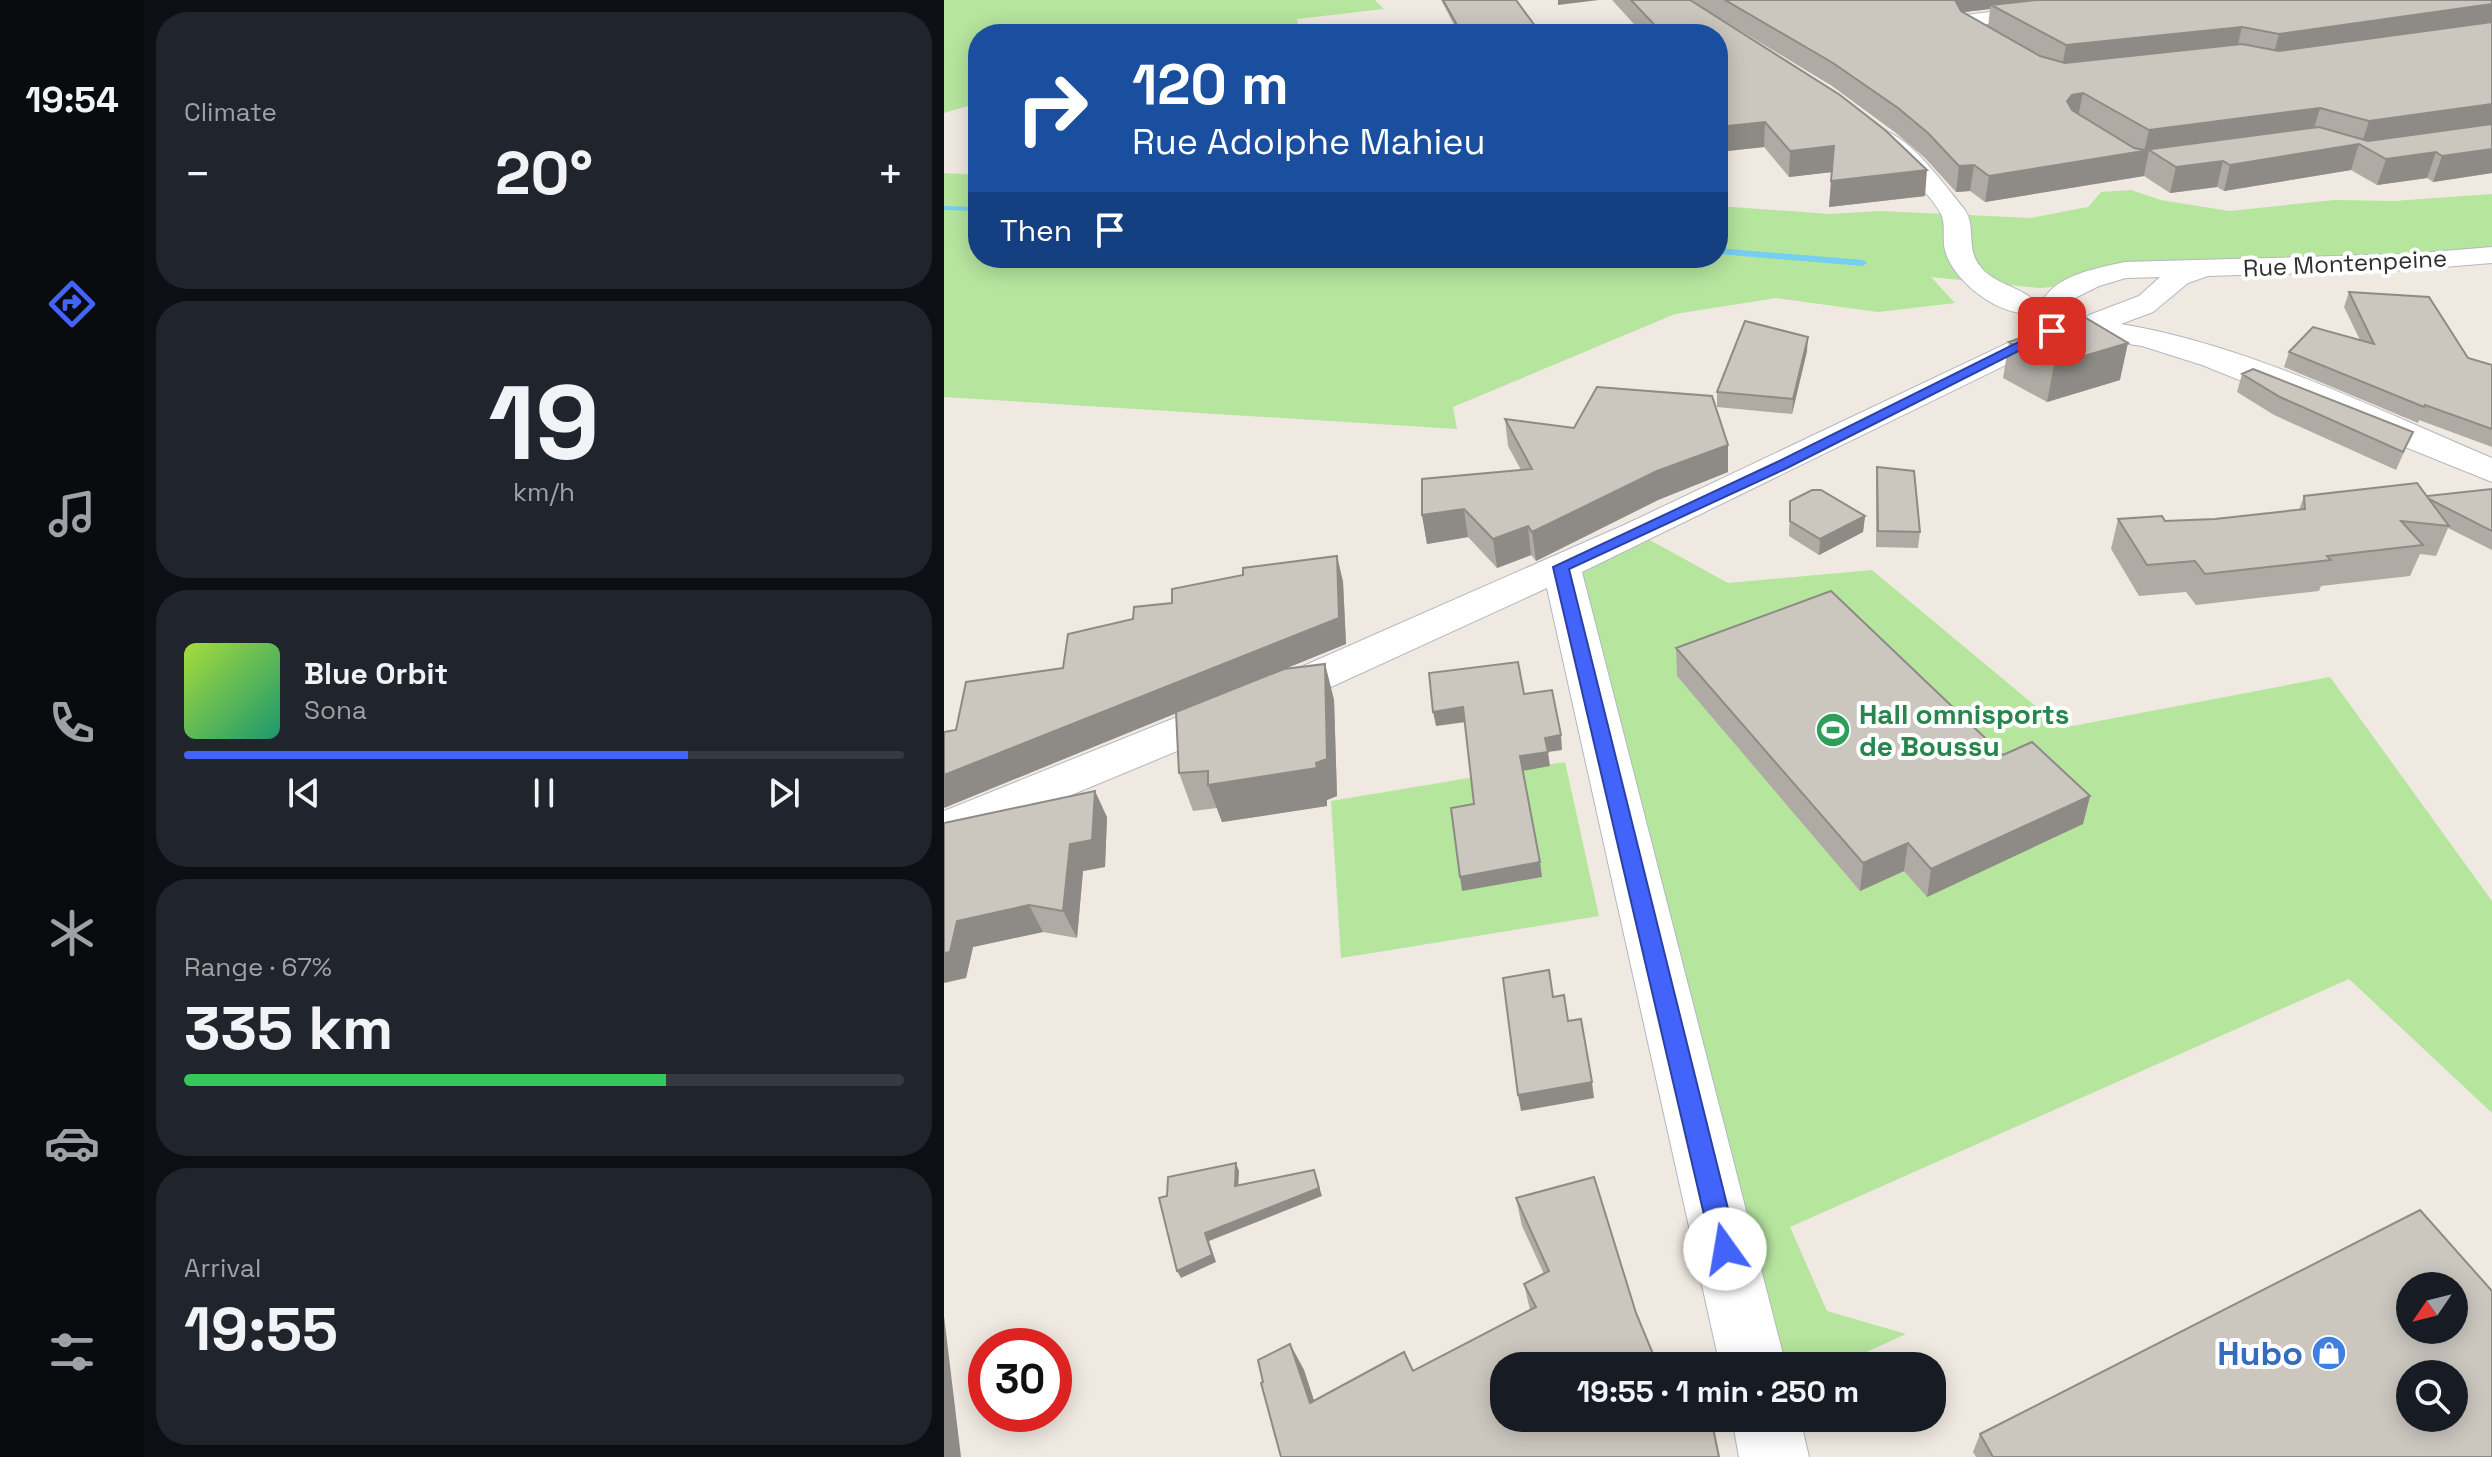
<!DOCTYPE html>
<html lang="en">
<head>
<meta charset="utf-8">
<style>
  body { margin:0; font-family:"Space Grotesk",sans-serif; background:#20242c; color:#f1f3f6; height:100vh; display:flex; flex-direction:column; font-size:30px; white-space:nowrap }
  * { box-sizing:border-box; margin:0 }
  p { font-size:26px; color:#9ea1a6 }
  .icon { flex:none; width:44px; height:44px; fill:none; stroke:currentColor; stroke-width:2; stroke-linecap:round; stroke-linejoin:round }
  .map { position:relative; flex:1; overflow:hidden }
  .details { display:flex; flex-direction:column; gap:12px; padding:12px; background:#0d0f14; width:800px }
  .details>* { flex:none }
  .top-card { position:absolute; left:24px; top:24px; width:760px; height:244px; border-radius:32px; box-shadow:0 4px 20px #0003; background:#1a4fa0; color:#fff; overflow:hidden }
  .needle { width:52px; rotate:235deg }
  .controls { position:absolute; left:1452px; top:1272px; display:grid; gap:16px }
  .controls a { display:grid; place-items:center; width:72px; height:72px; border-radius:50%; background:#171b24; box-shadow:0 4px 20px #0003; font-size:40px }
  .speed { position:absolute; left:24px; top:1328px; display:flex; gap:16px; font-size:40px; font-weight:700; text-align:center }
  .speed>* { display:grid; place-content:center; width:104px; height:104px; border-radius:50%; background:#171b24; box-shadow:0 4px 20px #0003; line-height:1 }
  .speed .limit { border:12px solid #d22; background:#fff; color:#111 }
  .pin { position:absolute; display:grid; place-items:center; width:68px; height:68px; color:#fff; margin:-34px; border-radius:16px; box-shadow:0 4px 12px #0006 }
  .me { position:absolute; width:88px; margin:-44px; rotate:347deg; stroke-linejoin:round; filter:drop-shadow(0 0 6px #0008) }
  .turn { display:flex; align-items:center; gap:28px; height:168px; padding:0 32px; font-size:36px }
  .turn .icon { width:104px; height:104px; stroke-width:2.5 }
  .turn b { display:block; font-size:56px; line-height:68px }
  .then { display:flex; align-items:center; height:76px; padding:0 32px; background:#0003; gap:16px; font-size:30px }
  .big { font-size:60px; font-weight:600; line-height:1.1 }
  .details .widget { flex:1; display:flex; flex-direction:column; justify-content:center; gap:12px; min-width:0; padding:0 28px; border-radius:32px; background:#20242c }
  .details .dial { align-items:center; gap:0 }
  .dial b { font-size:104px; line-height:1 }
  .song { display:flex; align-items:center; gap:24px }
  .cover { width:96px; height:96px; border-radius:12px; background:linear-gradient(135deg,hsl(80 70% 55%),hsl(160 70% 35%)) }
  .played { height:8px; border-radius:4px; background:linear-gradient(90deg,#4264fb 70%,#363941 70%) }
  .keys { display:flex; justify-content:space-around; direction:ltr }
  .heat { display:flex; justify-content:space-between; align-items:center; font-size:44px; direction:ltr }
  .charge { height:12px; border-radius:6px; background:linear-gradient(90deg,#34c759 67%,#363941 0) }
  .trip { position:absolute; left:546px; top:1352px; width:456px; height:80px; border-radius:32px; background:#171b24; box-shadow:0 4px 20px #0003; font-weight:600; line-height:80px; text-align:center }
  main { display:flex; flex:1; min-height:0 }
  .tab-bar { display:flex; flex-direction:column; width:144px; justify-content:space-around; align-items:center; background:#090b0e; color:#9ea1a6 }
  .tab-bar .icon { width:56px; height:56px }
  .tab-bar .current { color:#4264fb }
  .tab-bar b { font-size:36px; color:#f1f3f6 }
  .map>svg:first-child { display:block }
  .green { fill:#b6e59e }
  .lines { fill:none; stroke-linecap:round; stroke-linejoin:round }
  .stream { fill:#75cff0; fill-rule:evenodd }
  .street-casing { stroke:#b4b7c1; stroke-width:2 }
  .street { fill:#fff; fill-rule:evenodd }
  .wall { fill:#afaba4; fill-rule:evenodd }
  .shaded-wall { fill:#8e8b86 }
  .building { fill:#cbc7bf; stroke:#8e8b86; stroke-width:2; fill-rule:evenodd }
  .route { fill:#4264fb; stroke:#2b41a3; stroke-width:2 }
  .labels { text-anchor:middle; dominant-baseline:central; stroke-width:8; stroke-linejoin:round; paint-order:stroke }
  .far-street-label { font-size:24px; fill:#2e2e2e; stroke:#fff }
  .leisure-label { font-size:28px; font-weight:bold; fill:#27864d; stroke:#fff; text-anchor:start }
  .near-shop-label { font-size:34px; font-weight:bold; fill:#366cbe; stroke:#fff; text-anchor:end }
</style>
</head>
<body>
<main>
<nav class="tab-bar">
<b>19:54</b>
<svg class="icon current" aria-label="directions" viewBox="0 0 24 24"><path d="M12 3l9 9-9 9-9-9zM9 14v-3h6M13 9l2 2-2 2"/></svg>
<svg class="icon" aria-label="music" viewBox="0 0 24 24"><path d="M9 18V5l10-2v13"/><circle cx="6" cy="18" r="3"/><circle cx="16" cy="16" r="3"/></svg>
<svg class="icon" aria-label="phone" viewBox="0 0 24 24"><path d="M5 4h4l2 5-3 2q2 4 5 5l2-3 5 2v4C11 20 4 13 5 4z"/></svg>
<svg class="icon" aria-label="climate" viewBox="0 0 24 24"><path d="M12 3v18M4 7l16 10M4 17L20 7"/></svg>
<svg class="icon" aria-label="car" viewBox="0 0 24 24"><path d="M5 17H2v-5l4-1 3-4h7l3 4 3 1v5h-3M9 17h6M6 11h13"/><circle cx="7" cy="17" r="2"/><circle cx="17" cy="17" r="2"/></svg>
<svg class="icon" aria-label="filters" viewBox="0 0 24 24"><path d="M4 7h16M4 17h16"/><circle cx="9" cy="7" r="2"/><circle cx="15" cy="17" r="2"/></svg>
</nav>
<section class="details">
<div class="widget"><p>Climate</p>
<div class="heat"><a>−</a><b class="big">20°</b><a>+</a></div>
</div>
<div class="widget dial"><b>19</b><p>km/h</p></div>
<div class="widget">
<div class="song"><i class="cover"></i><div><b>Blue Orbit</b><p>Sona</p></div></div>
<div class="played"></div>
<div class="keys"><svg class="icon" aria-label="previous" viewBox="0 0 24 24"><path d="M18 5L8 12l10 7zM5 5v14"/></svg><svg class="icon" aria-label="pause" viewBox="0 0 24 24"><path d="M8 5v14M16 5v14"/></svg><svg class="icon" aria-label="next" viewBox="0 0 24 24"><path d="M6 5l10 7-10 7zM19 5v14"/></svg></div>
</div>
<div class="widget"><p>Range · 67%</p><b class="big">335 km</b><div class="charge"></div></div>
<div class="widget"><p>Arrival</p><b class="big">19:55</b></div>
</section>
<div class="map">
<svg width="1548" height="1457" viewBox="0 0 1548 1457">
  <rect width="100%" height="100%" fill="#efe9e1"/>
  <path class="green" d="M 0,0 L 431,0 L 440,9 L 353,19 L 354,26 L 274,34 L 34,34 L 34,103 L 0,113 Z
    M 0,173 L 34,175 L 34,258 L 774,258 L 774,206 L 886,214 L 936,211 L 1087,218 L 1144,207 L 1157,192 L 1187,190 L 1217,200 L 1285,211 L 1391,200 L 1450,201 L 1548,194 L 1548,255 L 1180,270 L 1119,286 L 1096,288 L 987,277 L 1011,303 L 934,312 L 832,298 L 731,314 L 509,407 L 513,429 L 0,397 Z
    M 693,533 L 784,583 L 928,570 L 1118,728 L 1386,677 L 1548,901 L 1548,1113 L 1405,979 L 846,1227 L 883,1311 L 962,1334 L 892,1366 L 809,1366 L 617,567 Z
    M 621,762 L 655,916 L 397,958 L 387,801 Z"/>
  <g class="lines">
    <path class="stream" d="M 0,206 L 34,207 L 34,211 L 0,210 Z
      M 774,248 L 919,260 L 923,263 L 919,266 L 774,254 Z"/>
    <g class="street-casing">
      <path id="street" d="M 1147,0 L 1203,0 L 1194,6 L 1035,25 L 1068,45 L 1071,49 L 1068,53 L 1061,55 L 1016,30 L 1011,21 L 1021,15 Z
        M 938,130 C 967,137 1002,187 1021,210 C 1032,226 1022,250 1036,266 C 1051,286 1082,287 1095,306 L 1090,312 C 1059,320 1008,281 1001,250 C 998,239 1002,224 997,214 C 980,183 946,165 926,137 L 930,132 Z
        M 1548,247 L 1548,263 L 1464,270 L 1264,276 L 1244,283 L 1209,312 L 1177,324 C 1301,344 1432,409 1548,458 L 1548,482 L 1258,365 L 1198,346 L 1133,336 L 1129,330 L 1145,315 L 1195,296 L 1216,277 L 1182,278 L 1155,286 L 1115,306 L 1105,303 L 1101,297 C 1116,274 1155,268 1180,262 L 1464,254 Z
        M 1108,322 L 1119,325 L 1123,331 L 1119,337 L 638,572 L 842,1366 L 776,1366 L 603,588 L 387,687 L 0,848 L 0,811 L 357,667 L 680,525 Z
        M 788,1418 L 856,1418 L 865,1457 L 795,1457 Z"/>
    </g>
    <use href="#street" class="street"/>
  </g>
  <path class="wall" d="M 497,0 L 572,0 L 597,34 L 515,34 Z
    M 668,0 L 1548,0 L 1548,173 L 1489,182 L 1483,178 L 1433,185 L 1407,170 L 1280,191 L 1273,187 L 1226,193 L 1200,176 L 1041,202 L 1026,191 L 1012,192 L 981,158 L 952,133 L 888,86 L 759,8 L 981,196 L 885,207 L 888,172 L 845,177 L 820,147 L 774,152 L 774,34 L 699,34 ZM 1046,9 L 1044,27 L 1020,12 Z
    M 1405,292 L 1524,358 L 1548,365 L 1548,447 L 1475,420 L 1474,423 L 1340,367 L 1345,352 L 1416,340 L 1400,307 Z
    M 1065,342 L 1176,380 L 1103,402 L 1059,378 Z
    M 863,351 L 848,414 L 773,407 L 773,392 Z
    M 1298,374 L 1461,450 L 1452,470 L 1330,415 L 1293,392 Z
    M 561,419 L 630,428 L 784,445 L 784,472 L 714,500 L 592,561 L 587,555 L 553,568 L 524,537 L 483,544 L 478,515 L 577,470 L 564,446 Z
    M 933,467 L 976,532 L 974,548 L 932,547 L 932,482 Z
    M 1548,489 L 1548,550 L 1504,528 L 1492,556 L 1476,554 L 1466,576 L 1377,586 L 1375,591 L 1252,605 L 1242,592 L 1195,596 L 1167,549 L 1174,519 L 1221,521 L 1271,519 L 1355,510 L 1360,496 L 1483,496 Z
    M 846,501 L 921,516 L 919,532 L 875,555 L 845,536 Z
    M 393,556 L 399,582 L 402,644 L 342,668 L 381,664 L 390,700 L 393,796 L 383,800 L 383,806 L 278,822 L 273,808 L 249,811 L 235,773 L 232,713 L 12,730 L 119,668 L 189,619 L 228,603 Z
    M 732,648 L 1059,755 L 1146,796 L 1139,824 L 983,897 L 960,871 L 916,891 L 733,676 Z
    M 163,817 L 161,867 L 139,871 L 133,938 L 99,932 L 29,947 L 22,978 L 0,823 Z
    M 572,1198 L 692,1313 L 337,1457 L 319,1382 L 346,1344 L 360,1370 L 370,1401 L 469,1371 L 586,1310 L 580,1284 L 600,1274 L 578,1226 Z
    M 1036,1434 L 1548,1457 L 1032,1457 L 1029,1452 Z"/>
  <path class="shaded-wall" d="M 614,0 L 655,0 L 614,5 Z
    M 1010,0 L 1122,0 L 1047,5 L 1046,9 L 1021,12 L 1008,20 Z
    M 1548,4 L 1548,25 L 1329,56 L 1335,34 Z
    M 1298,27 L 1293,49 L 1118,68 L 1122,45 Z
    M 1139,93 L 1134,117 L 1124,119 L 1123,101 L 1128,95 Z
    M 1548,104 L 1548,126 L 1417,146 L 1425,121 Z
    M 1376,108 L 1369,132 L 1205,150 L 1200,176 L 1041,202 L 1045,176 L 1200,151 L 1205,130 Z
    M 821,122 L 820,147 L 774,152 L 774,127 Z
    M 1415,144 L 1407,170 L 1280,191 L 1286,165 Z
    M 890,146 L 889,172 L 845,177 L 846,151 Z
    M 1548,149 L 1548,173 L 1489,182 L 1498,156 Z
    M 1492,152 L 1483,178 L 1433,185 L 1442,159 Z
    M 1279,161 L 1273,187 L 1226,193 L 1232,167 Z
    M 1030,165 L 1026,191 L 1012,192 L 1015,166 Z
    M 983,170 L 981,196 L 885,207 L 887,181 Z
    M 864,337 L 863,351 L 848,414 L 849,399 Z
    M 1184,343 L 1176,380 L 1103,402 L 1110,365 Z
    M 784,445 L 784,472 L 714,500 L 592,561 L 588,532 L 713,471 Z
    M 520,509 L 524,537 L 483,544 L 478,515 Z
    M 921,516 L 919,532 L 875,555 L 876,539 Z
    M 584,526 L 587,555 L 553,568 L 549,539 Z
    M 393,556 L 399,582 L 402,644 L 0,808 L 0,775 Z
    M 381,664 L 390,700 L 393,796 L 383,800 L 383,806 L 278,822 L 264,785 L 372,763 Z
    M 519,707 L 522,722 L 492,726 L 489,712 Z
    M 617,735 L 618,750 L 604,752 L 606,766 L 578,771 L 576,756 L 601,738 Z
    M 151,791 L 163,817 L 161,867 L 139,871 L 133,938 L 119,911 L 126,844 Z
    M 1146,796 L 1139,824 L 983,897 L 987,869 Z
    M 964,843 L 960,871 L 916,891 L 919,863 Z
    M 596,862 L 598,877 L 518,891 L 516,877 Z
    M 85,905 L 99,932 L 29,947 L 22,978 L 0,983 L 0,953 L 13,921 Z
    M 648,1082 L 650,1098 L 577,1111 L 574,1095 Z
    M 292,1163 L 295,1171 L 294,1193 L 291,1186 Z
    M 370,1170 L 378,1196 L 265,1241 L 272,1262 L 237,1278 L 233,1271 L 261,1233 Z
    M 0,1316 L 17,1457 L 0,1457 Z
    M 346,1344 L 360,1370 L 379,1428 L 366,1403 Z"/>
  <path class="building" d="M 499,0 L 572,0 L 597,34 L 518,34 Z
    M 687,0 L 746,0 L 896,95 L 941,130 L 983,170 L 887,181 L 890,146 L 846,151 L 821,122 L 774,127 L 774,34 L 719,34 Z
    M 781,0 L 1011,0 L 1017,11 L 1096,56 L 1121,63 L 1298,44 L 1335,51 L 1548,22 L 1548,104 L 1425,121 L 1376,108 L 1205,130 L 1139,93 L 1128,95 L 1123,101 L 1128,110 L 1190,148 L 1200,150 L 1375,127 L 1424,141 L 1548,124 L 1548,149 L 1498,156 L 1492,152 L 1442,159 L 1415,144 L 1286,165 L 1279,161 L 1232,167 L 1205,150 L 1045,176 L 1030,165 L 1015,166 L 984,133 L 954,108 L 889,63 Z
    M 1093,0 L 1548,0 L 1548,4 L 1335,34 L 1298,27 L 1122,45 L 1047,5 Z
    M 1405,292 L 1485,297 L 1524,358 L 1548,365 L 1548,429 L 1481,405 L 1480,407 L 1345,352 L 1369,327 L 1430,344 Z
    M 1142,318 L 1184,343 L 1110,365 L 1065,342 Z
    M 801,321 L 864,337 L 849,399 L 773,392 Z
    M 1309,369 L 1469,432 L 1459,452 L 1336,397 L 1298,374 Z
    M 653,387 L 768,396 L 784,445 L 713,471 L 588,532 L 584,526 L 549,539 L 520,509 L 478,515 L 478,479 L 588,469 L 561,419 L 630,428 Z
    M 933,467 L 970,471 L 976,532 L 934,531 Z
    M 1473,483 L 1505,526 L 1457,521 L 1479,545 L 1383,556 L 1387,560 L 1261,574 L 1251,561 L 1203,565 L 1174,519 L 1218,516 L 1221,521 L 1271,519 L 1361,509 L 1360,496 Z
    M 1548,489 L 1548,531 L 1485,499 L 1483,496 Z
    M 868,490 L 877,490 L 921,516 L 876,539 L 846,521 L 846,501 Z
    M 393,556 L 395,618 L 0,775 L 0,732 L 12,730 L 22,682 L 119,668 L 124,634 L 189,619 L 190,607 L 228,603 L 228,589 L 299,575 L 299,568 Z
    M 887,591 L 1059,755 L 1088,742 L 1146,796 L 987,869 L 964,843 L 919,863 L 732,648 Z
    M 574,662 L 580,694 L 608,690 L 617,735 L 601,738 L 604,752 L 576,756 L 596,862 L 516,877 L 507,808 L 530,804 L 519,707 L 489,712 L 485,673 Z
    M 381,664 L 383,759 L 372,763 L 373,768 L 264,785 L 264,771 L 235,773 L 232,712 L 340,669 Z
    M 151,791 L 148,840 L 126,844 L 119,911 L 85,905 L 13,921 L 6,952 L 0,953 L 0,823 Z
    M 605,970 L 609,997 L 620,995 L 624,1021 L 637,1019 L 648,1082 L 574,1095 L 559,978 Z
    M 292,1163 L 291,1186 L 370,1170 L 375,1188 L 261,1233 L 268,1255 L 233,1271 L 215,1198 L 223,1196 L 224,1177 Z
    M 650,1177 L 692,1313 L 714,1366 L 560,1366 L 560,1418 L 767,1418 L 775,1457 L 337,1457 L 317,1383 L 319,1382 L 314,1360 L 346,1344 L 366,1403 L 460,1352 L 469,1371 L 592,1307 L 580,1284 L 605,1271 L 572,1198 Z
    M 1476,1210 L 1548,1291 L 1548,1457 L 1049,1457 L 1036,1434 ZM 1466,1286 L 1510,1286 L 1510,1330 L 1466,1330 ZM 1466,1374 L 1510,1374 L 1510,1418 L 1466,1418 Z
    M 753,1354 L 756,1366 L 732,1366 Z"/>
  <path class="route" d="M 1103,328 L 1114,331 L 841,469 L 625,569 L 794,1249 L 790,1258 L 781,1262 L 772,1258 L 768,1249 L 609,567 L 831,463 Z"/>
  <defs>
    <g id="stadium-disc" transform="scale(1.8)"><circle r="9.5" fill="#2e9e5b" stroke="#fff"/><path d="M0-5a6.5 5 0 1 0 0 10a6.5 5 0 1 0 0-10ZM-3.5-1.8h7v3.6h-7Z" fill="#fff"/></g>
    <g id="shop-disc" transform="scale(1.8)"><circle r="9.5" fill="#3f7fe0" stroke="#fff"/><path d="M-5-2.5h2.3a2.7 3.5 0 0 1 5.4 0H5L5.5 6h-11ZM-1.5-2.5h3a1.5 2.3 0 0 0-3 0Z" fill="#fff"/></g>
  </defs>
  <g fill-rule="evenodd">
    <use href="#stadium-disc" x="889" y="730"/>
    <use href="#shop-disc" x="1385" y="1353"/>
  </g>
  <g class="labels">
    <g class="far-street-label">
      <text transform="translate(1401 263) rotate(-3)">Rue Montenpeine</text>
    </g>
    <g class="leisure-label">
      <text x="915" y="714">Hall omnisports<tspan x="915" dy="32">de Boussu</tspan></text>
    </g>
    <g class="near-shop-label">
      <text x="1359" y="1353">Hubo</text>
    </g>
  </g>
</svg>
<div class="controls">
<a><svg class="needle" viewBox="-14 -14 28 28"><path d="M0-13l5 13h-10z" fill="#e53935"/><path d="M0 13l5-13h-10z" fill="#9ea1a6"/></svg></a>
<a><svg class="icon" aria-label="search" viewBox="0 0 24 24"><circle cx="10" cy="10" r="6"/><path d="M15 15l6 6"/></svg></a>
</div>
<div class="speed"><div class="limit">30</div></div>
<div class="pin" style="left:1108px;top:331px;background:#d93025"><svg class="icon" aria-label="arrive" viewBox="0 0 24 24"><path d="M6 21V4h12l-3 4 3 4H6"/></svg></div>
<svg class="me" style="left:781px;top:1249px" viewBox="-20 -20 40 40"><circle r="19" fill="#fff"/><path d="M0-13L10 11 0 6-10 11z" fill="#4264fb"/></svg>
<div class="trip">19:55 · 1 min · 250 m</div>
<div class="top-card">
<div class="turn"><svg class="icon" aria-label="right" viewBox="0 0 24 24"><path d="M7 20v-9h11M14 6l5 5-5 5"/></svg><div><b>120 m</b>Rue Adolphe Mahieu</div></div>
<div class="then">Then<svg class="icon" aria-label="arrive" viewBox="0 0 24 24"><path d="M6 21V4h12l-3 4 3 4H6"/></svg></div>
</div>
</div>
</main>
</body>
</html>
